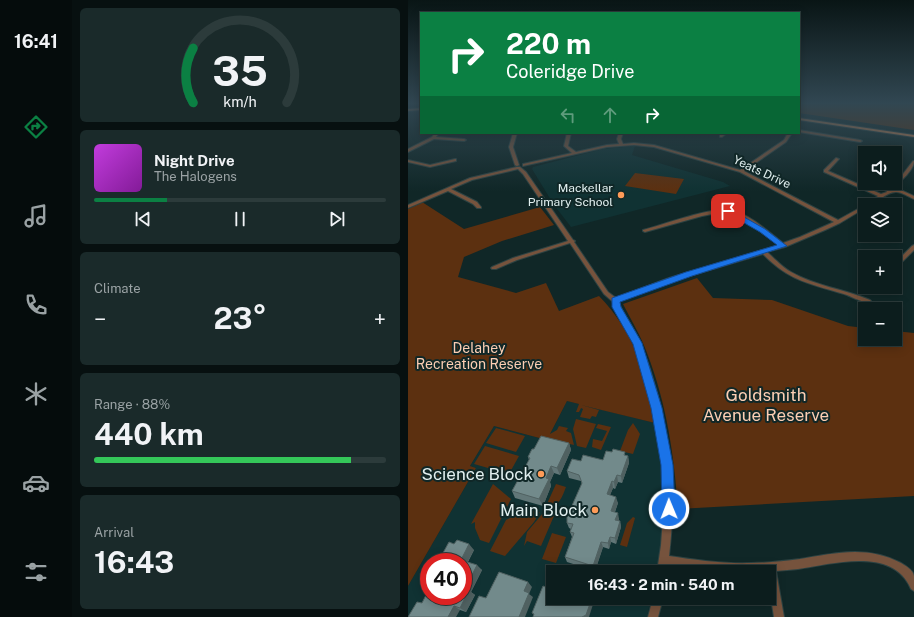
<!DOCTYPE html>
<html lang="en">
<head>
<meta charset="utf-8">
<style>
  body { margin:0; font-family:"Public Sans",sans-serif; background:#1a2a2a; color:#f1f3f6; height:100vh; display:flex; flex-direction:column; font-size:15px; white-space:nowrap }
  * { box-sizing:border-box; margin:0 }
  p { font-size:13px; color:#9aa2a4 }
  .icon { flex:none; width:22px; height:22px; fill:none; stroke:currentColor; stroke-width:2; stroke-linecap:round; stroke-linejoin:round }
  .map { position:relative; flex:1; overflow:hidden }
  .panel { display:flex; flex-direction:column; gap:8px; padding:8px; background:#071010; width:336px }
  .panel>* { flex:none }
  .guide { position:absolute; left:12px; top:12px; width:380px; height:122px; border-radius:0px; box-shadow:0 2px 10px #0003,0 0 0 1px #2c3b3b; background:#0b8043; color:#fff; overflow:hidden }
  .controls { position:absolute; left:450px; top:146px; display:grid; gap:8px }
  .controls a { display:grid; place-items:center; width:44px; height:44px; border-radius:0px; background:#0c1d1d; box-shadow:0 2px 10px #0003,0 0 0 1px #2c3b3b; font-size:20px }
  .speed { position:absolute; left:12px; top:553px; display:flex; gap:8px; font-size:20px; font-weight:700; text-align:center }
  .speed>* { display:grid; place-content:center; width:52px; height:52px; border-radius:50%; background:#0c1d1d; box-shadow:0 2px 10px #0003,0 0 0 1px #2c3b3b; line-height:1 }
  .speed .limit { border:6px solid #d22; background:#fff; color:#111 }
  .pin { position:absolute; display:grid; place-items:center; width:34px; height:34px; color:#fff; margin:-17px; border-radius:8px; box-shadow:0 2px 6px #0006 }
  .me { position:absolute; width:44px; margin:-22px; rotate:359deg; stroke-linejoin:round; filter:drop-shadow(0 0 3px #0008) }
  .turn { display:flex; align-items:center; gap:14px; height:84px; padding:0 20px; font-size:18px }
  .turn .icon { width:52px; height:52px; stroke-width:2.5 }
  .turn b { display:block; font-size:28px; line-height:34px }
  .lanes { display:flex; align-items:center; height:38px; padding:0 20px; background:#0003; justify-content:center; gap:20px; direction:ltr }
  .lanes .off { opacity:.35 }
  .big { font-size:30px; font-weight:700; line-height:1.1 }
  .panel .card { flex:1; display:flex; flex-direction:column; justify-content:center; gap:6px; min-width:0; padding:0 14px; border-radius:6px; background:#1a2a2a }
  .panel .dial { align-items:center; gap:0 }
  .dial svg { height:104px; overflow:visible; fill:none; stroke:#2c3b3b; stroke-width:7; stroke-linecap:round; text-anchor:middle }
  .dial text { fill:#f1f3f6; stroke:none }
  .song { display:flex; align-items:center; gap:12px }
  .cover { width:48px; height:48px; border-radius:6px; background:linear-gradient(135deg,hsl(290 70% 55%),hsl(290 70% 35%)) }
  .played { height:4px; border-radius:2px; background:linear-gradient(90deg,#0b8043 25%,#2c3b3b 25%) }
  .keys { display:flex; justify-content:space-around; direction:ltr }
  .heat { display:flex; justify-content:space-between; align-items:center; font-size:22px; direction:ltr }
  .charge { height:6px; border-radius:3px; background:linear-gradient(90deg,#34c759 88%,#2c3b3b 0) }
  .trip { position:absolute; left:138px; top:565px; width:230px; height:40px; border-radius:0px; background:#0c1d1d; box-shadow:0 2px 10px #0003,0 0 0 1px #2c3b3b; font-weight:700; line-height:40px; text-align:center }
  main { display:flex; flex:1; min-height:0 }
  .menu { display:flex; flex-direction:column; width:72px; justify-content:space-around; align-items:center; background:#050c0c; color:#9aa2a4 }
  .menu .icon { width:28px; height:28px }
  .menu .current { color:#0b8043 }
  .menu b { font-size:18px; color:#f1f3f6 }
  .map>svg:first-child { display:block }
  .built { fill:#103233; fill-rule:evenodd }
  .green { fill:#5c3010 }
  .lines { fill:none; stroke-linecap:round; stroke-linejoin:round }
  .minor-casing { stroke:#2d4343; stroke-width:2 }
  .major-casing { stroke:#2d4343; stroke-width:2 }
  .minor { fill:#76533d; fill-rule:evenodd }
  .major { fill:#c98152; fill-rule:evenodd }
  .wall { fill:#627778 }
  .shaded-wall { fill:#506161 }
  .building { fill:#728a8b; stroke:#506161 }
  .route { fill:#1a73e8; stroke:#114b97 }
  .poi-dot { fill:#fe9b58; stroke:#102727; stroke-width:1.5 }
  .labels { text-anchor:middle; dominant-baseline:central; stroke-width:4; stroke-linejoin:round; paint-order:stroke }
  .far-street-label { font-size:12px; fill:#e2f0f0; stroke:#102727 }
  .far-poi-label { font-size:12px; fill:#e2f0f0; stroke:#102727; text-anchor:end }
  .park-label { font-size:14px; fill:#fcceb3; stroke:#102727 }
  .near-park-label { font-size:17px; fill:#fcceb3; stroke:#102727 }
  .near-poi-label { font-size:17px; fill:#e2f0f0; stroke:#102727; text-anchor:end }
</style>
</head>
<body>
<main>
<nav class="menu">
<b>16:41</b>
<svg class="icon current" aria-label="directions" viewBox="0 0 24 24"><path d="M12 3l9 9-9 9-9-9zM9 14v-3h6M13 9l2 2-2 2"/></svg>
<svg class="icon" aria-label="music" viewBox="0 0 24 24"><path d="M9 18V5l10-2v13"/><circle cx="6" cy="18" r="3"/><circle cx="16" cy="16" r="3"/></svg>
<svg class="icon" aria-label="phone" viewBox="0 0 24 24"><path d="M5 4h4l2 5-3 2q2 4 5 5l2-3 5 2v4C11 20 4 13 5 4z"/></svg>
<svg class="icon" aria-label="climate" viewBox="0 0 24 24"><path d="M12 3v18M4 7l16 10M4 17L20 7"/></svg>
<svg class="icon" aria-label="car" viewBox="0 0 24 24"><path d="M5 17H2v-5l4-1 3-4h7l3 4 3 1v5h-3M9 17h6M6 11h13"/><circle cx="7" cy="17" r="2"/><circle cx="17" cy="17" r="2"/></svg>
<svg class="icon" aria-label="filters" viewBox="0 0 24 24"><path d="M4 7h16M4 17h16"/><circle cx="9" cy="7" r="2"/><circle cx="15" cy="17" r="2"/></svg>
</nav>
<section class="panel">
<div class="card dial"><svg viewBox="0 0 100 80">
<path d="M14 69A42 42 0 1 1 86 69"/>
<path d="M14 69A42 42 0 0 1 14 27" stroke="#0b8043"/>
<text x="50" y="56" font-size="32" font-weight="700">35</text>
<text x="50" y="72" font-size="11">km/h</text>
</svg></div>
<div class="card">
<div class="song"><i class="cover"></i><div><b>Night Drive</b><p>The Halogens</p></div></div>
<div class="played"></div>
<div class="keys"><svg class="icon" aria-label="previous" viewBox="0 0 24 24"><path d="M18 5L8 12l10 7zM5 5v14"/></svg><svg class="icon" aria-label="pause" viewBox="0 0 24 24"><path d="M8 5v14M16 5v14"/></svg><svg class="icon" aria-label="next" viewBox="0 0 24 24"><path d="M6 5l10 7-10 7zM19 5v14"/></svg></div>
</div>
<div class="card"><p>Climate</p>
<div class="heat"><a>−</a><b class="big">23°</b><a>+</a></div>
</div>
<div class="card"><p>Range · 88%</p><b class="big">440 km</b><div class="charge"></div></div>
<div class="card"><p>Arrival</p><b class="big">16:43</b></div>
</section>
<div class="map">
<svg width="506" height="617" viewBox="0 0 506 617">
  <rect width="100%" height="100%" fill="#102727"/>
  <path class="built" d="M 227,146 L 224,155 L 315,182 L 322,186 L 163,227 L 146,205 L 124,169 L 125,167 L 195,149 Z
    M 159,401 L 247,423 L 250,436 L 256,499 L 253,550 L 248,572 L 145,572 L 145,598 L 243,598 L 239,617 L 0,617 L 0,586 L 68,468 L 62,466 L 86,426 L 139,440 ZM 21,562 L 55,562 L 55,596 L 21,596 Z"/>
  <path class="green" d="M 391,104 L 506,104 L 506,130 L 391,113 Z
    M 227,173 L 276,179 L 268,194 L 217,186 Z
    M 14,202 L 56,229 L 132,207 L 146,225 L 94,241 L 56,257 L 50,277 L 108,293 L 138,283 L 151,311 L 191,296 C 226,332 240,375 247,423 L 173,405 L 191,410 L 188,417 L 184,416 L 182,419 L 172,417 L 175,409 L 173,408 L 171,412 L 168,412 L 171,404 L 159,401 L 142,434 L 149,430 L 151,426 L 160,428 L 158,431 L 163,433 L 166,445 L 140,439 L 139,440 L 86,426 L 62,466 L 68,468 L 0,586 L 0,209 Z
    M 289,278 L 305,298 L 364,300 L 440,326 L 457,328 L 457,339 L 487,339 L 487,331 L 506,333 L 506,496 L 270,509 C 266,455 259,405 239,353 C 233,336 223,320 215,304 Z
    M 168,419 L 188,424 L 178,448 L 169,446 L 165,429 Z
    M 225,423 L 232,434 L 225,454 L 212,451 L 220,430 Z
    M 190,424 L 203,427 L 193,450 L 184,447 L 185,439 L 194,441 L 199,431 L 188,428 Z
    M 88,428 L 117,436 L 108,452 L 78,443 Z
    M 77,446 L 111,456 L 101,474 L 66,464 Z
    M 85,484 L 103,499 L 81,543 L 72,540 L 67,528 L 67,522 L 63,524 Z
    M 148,484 L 158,487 C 154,497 151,508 138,506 Z
    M 120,509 L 132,512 L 126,522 L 97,556 L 82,551 L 98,520 Z
    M 135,513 L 146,516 L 133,546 L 119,541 L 116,546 L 119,532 Z
    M 225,517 L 227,518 L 219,547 L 212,545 L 219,523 Z
    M 144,533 L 158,537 L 148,563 L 134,559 Z"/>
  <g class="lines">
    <g class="minor-casing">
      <path id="minor" d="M 391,130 L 452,140 L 454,141 L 452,142 L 391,132 Z
        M 27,133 L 31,133 L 28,137 L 56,139 L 58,140 L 56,141 L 26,139 L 0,152 L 0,149 L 24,137 Z
        M 105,133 L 109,133 L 105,147 L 111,165 L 109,166 L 107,165 L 101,147 Z
        M 159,133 L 163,133 L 160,146 L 168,152 L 199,145 L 211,144 L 209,139 L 211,133 L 215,133 L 213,139 L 215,144 L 226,143 L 246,145 L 332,170 L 376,140 L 380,133 L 384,133 L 378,142 L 336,171 L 430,220 L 457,205 L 470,196 L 416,172 L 416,170 L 428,158 L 431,159 L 420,171 L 473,194 L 479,192 L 477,189 L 478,186 C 481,185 485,183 487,183 L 487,182 L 492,178 L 505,161 L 506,161 C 506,170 493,181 486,187 L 506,196 L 506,199 C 501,197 494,192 488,192 C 477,192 469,205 457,205 L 457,208 L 432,223 L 417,230 L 377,247 L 359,252 C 367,259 374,267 383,272 C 407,286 436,289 462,300 L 463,301 L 462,302 C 455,303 446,298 439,295 C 404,284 382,282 355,254 L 265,281 L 210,301 C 216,316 227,329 233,344 C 259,410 270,485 261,556 C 288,560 316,564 343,563 C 359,563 376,561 392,559 C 427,553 459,545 493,563 C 498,566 505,570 506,576 C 506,580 506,586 506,591 L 503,589 C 485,546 425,564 390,569 C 383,570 376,570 368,571 L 376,617 L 366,617 L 361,585 L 361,572 L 319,572 L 260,565 L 259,572 L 249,572 L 253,545 L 255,517 L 255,490 L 254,463 L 250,436 L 245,409 L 239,383 L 225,341 L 220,330 L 208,310 L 204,301 L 196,294 L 162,243 L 109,260 L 88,269 L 84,269 L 83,268 L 84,267 L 105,258 L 160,241 L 115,174 L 110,169 L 64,180 L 43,189 L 69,202 L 73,207 L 73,208 L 69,208 L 65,204 L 40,191 L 0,208 L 0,205 L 62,178 L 109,167 L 112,167 L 118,172 L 165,240 L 167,241 L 166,242 L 200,292 L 208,298 L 261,278 L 371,245 L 339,222 L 321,212 L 315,212 L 294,216 L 237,232 L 235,231 L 235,230 C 254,225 306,206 323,210 C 341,214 361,232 375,243 L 392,237 L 426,222 L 332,172 L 246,147 L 226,145 L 199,147 L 115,166 L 115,164 L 164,153 L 156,146 Z
        M 315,133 L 319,133 L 314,137 L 312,137 L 312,135 Z
        M 47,159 L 48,159 L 48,161 L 22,167 L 0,162 L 0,160 L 22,165 Z
        M 506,245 L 506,250 L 495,261 L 491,261 L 490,260 L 504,246 Z
        M 245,598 L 255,598 L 250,617 L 240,617 Z"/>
    </g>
    <g class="major-casing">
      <path id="major" d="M 13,108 L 13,110 L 0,111 L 0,109 Z
        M 391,118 L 506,135 L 506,137 L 391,120 Z"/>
    </g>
    <use href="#minor" class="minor"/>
    <use href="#major" class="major"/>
  </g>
  <path class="wall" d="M 161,443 L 163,450 L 152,475 L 146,473 L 142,482 L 143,486 L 135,506 L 107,498 L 104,491 L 121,460 L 120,457 L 126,449 Z
    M 204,452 L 217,452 L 217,455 L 220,456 L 221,463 L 214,483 L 210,482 L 207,489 L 205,488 L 202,495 L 210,503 L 207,512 L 211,519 L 210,521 L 212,521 L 213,527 L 208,544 L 203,542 L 201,549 L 195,547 L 187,571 L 159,562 L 157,557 L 164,537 L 162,532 L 163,529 L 161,528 L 159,523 L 174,484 L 173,481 L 161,478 L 159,471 L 173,461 L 195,460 Z
    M 46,544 L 66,550 L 60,562 L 74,570 L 63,592 L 67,595 L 58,612 L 52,610 L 14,603 L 25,597 L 55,596 Z"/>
  <path class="shaded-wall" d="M 161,443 L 163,450 L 152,475 L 149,468 Z
    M 220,456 L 221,463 L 214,483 L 213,476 Z
    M 143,466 L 146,473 L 142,482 L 143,486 L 135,506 L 131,499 L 138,478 Z
    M 209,475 L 210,482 L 207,489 L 206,482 Z
    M 204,481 L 205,488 L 200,500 L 199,494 Z
    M 208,497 L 210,503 L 205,517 L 203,511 Z
    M 210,513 L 211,519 L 209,526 L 207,520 Z
    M 212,521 L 213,527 L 208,544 L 207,538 Z
    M 202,537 L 203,542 L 201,549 L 200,543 Z
    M 193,542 L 195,547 L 187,571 L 185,566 Z
    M 61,544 L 66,550 L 58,565 L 53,560 Z
    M 69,565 L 74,570 L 63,592 L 67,595 L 58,612 L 52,608 L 57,589 Z
    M 120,582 L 124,587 L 121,594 L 125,597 L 117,617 L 111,617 L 116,591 Z
    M 184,598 L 187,598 L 181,617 L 174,617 Z
    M 46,606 L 52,610 L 48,617 L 40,617 Z"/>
  <path class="building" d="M 133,436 L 161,443 L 149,468 L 143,466 L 138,478 L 141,479 L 131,499 L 104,491 L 122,458 L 120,457 L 124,449 L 126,449 Z
    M 205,449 L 217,452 L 216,455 L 220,456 L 213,476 L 209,475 L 206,482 L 204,481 L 199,494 L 208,497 L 203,511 L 210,513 L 207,520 L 212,521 L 207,538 L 202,537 L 200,543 L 193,542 L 185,566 L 157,557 L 166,533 L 162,532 L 165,524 L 159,523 L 159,517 L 174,483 L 171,475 L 159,471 L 164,459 L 173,461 L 175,455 L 195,460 L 198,451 L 204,452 Z
    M 49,540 L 61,544 L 53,560 L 69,565 L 57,589 L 61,590 L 52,608 L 46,606 L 40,617 L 0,617 L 9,602 L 14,603 L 18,595 L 25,597 L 26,596 L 55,596 L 55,562 L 30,562 L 41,542 L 46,544 Z
    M 91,572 L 120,582 L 116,591 L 121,593 L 111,617 L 61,617 L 71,596 L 78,598 Z
    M 135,586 L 145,590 L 145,598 L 184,598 L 178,615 L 174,617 L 125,617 L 126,614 L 124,613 Z"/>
  <linearGradient id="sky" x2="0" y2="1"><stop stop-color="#091515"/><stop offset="0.54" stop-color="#314752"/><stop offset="1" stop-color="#314752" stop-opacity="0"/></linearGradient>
  <rect width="506" height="191" fill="url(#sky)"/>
  <path class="route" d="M 317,209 L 322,209 L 357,229 L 379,246 L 284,276 L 212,302 L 213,307 L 234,343 L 254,408 L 265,465 L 267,509 L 265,514 L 261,516 L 256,514 L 254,509 L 253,465 L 243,408 L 225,344 L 204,307 L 204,298 L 278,272 L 369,245 L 352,232 L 317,212 Z"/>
  <g class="poi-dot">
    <circle cx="213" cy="195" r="4"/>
    <circle cx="133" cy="474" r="4"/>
    <circle cx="187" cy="510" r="4"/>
  </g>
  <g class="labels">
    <g class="far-street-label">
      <text transform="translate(354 172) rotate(25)">Yeats Drive</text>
    </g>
    <g class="far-poi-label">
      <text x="205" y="188">Mackellar<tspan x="205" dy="14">Primary School</tspan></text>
    </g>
    <g class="park-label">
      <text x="71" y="348">Delahey<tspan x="71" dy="16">Recreation Reserve</tspan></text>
    </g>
    <g class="near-park-label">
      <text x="358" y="395">Goldsmith<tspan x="358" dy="20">Avenue Reserve</tspan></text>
    </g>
    <g class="near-poi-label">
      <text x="125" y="474">Science Block</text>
      <text x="179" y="510">Main Block</text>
    </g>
  </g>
</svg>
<div class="controls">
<a><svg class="icon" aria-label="sound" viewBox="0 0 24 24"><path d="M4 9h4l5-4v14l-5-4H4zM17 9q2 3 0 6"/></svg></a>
<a><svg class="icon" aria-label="layers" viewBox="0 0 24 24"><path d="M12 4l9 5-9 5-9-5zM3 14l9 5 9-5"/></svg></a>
<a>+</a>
<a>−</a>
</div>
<div class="speed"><div class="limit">40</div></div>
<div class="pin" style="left:320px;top:211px;background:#d93025"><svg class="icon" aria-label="arrive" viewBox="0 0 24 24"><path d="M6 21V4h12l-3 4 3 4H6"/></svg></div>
<svg class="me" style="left:261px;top:509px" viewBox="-20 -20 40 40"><circle r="17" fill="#1a73e8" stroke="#fff" stroke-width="3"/><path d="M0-11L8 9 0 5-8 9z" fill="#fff"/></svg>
<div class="trip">16:43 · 2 min · 540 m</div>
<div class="guide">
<div class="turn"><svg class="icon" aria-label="right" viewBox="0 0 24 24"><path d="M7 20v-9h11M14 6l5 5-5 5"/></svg><div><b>220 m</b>Coleridge Drive</div></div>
<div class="lanes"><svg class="icon off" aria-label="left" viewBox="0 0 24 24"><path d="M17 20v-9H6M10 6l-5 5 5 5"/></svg><svg class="icon off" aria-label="ahead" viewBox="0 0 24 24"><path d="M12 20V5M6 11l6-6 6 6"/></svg><svg class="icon" aria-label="right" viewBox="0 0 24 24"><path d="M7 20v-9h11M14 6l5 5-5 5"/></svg></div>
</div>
</div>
</main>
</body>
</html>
